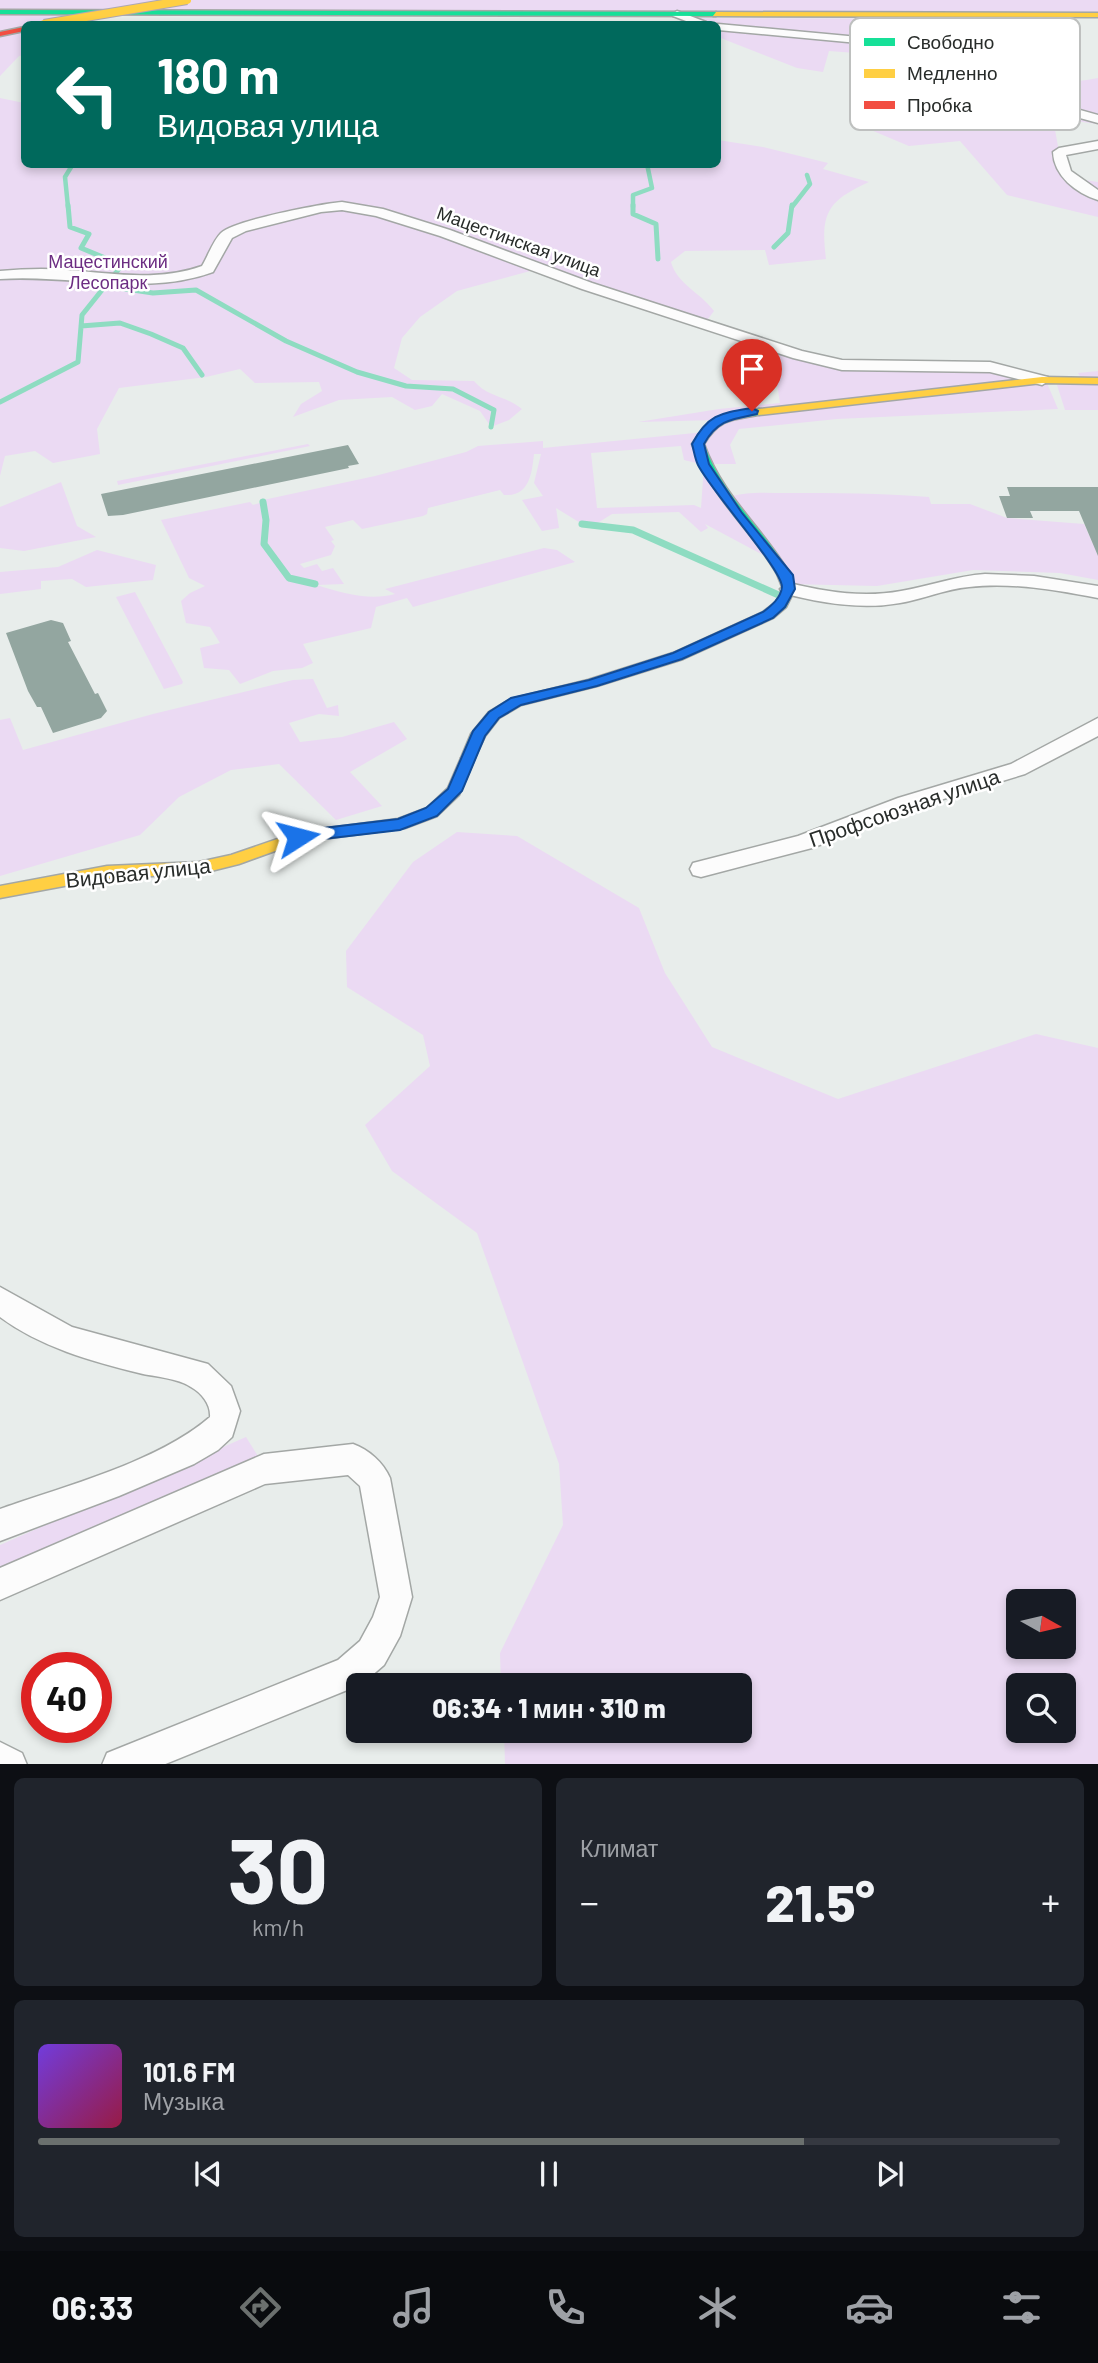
<!DOCTYPE html>
<html lang="ru">
<head>
<meta charset="utf-8">
<style>
  body { margin:0; font-family:Barlow,sans-serif; background:#20242c; color:#f1f3f6; height:100vh; display:flex; flex-direction:column; font-size:26px; white-space:nowrap }
  * { box-sizing:border-box; margin:0 }
  p { font-size:23px; color:#9ea1a6 }
  .icon { flex:none; width:38px; height:38px; fill:none; stroke:currentColor; stroke-width:2; stroke-linecap:round; stroke-linejoin:round }
  .map { position:relative; height:1764px; overflow:hidden }
  .details { display:flex; flex-direction:column; gap:14px; padding:14px; background:#0d0f14; flex:1 }
  .details>* { flex:none }
  .guide { position:absolute; left:21px; top:21px; width:700px; height:147px; border-radius:10px; box-shadow:0 4px 10px #0003; background:#00695c; color:#fff; overflow:hidden }
  .needle { width:46px; rotate:98deg }
  .tools { position:absolute; left:1006px; top:1589px; display:grid; gap:14px }
  .tools a { display:grid; place-items:center; width:70px; height:70px; border-radius:10px; background:#171b24; box-shadow:0 4px 10px #0003; font-size:35px }
  .speed { position:absolute; left:21px; top:1652px; display:flex; gap:14px; font-size:35px; font-weight:700; text-align:center }
  .speed>* { display:grid; place-content:center; width:91px; height:91px; border-radius:50%; background:#171b24; box-shadow:0 4px 10px #0003; line-height:1 }
  .speed .limit { border:10px solid #d22; background:#fff; color:#111 }
  .pin { position:absolute; display:grid; place-items:center; width:60px; height:60px; color:#fff; margin:-72px -30px; border-radius:50% 50% 50% 0; rotate:-45deg; box-shadow:0 0 7px #0007 }
  .pin .icon { rotate:45deg }
  .me { position:absolute; width:77px; margin:-38px; rotate:81deg; stroke-linejoin:round; filter:drop-shadow(0 0 5px #0008) }
  .turn { display:flex; align-items:center; gap:24px; height:147px; padding:0 21px; font-size:32px }
  .turn .icon { width:91px; height:91px; stroke-width:2.5 }
  .turn b { display:block; font-size:49px; line-height:60px }
  .big { font-size:52px; font-weight:800; line-height:1.1 }
  .details .card { flex:1; display:flex; flex-direction:column; justify-content:center; gap:10px; min-width:0; padding:0 24px; border-radius:10px; background:#20242c }
  .details .dial { align-items:center; gap:0 }
  .dial b { font-size:91px; line-height:1 }
  .song { display:flex; align-items:center; gap:21px }
  .cover { width:84px; height:84px; border-radius:10px; background:linear-gradient(135deg,hsl(260 70% 55%),hsl(340 70% 35%)) }
  .played { height:7px; border-radius:4px; background:linear-gradient(90deg,#6b706e 75%,#363941 75%) }
  .keys { display:flex; justify-content:space-around; direction:ltr }
  .heat { display:flex; justify-content:space-between; align-items:center; font-size:38px; direction:ltr }
  .details .tiles { flex:1; display:grid; gap:14px; grid-template-columns:1fr 1fr }
  .card:last-child { grid-column:span 2 }
  .trip { position:absolute; left:346px; top:1673px; width:406px; height:70px; border-radius:10px; background:#171b24; box-shadow:0 4px 10px #0003; font-weight:800; line-height:70px; text-align:center }
  .dock { display:flex; height:112px; justify-content:space-around; align-items:center; background:#090b0e; color:#9ea1a6 }
  .dock .icon { width:49px; height:49px }
  .dock .active { color:#6b706e }
  .dock b { font-size:32px; color:#f1f3f6 }
  .map>svg:first-child { display:block }
  .green { fill:#ebdaf3; fill-rule:evenodd }
  .lines { fill:none; stroke-linecap:round; stroke-linejoin:round }
  .stream-far2 { stroke:#8edcc1; stroke-width:4.5 }
  .stream-far1 { stroke:#8edcc1; stroke-width:5 }
  .stream { stroke:#8edcc1; stroke-width:7 }
  .building { fill:#93a6a0 }
  .street-casing { stroke:#a3a7a5; stroke-width:3 }
  .fast-casing { stroke:#a3a7a5; stroke-width:3 }
  .slow-casing { stroke:#a3a7a5; stroke-width:3 }
  .jam-casing { stroke:#a3a7a5; stroke-width:3 }
  .street { fill:#fcfcfc; fill-rule:evenodd }
  .fast { fill:#16e098; fill-rule:evenodd }
  .slow { fill:#ffcf43; fill-rule:evenodd }
  .jam { fill:#f24e42; fill-rule:evenodd }
  .slow-bridge-casing { stroke:#aea7b3; stroke-width:10; stroke-linecap:butt }
  .slow-bridge { stroke:#ffcf43; stroke-width:8 }
  .route { fill:#1a73e8; stroke:#114b97; stroke-width:2 }
  .labels { text-anchor:middle; dominant-baseline:central; stroke-width:5; stroke-linejoin:round; paint-order:stroke }
  .far-street-label { font-size:18px; fill:#282c2a; stroke:#fff }
  .far-park-label { font-size:18px; fill:#6c2d82; stroke:#fff }
  .street-label { font-size:21px; fill:#282c2a; stroke:#fff }
  .key { fill:#fff; stroke:#bec0bf; stroke-width:2 }
  .key-label { font-size:19px; fill:#282c2a }
</style>
</head>
<body>
<div class="map">
<svg width="1098" height="1765" viewBox="0 0 1098 1765">
  <rect width="100%" height="100%" fill="#e8edeb"/>
  <path class="green" d="M 0,0 L 1098,0 L 1098,15 L 82,12 L 72,24 L 24,24 L 24,55 L 19,56 L 0,76 Z
    M 692,18 L 973,19 L 1034,72 L 1021,74 L 988,68 C 1031,79 1053,87 1098,78 L 1098,115 L 1044,100 L 1011,83 L 978,82 L 974,78 L 960,74 L 960,61 L 829,51 L 823,72 L 797,68 L 718,37 L 718,24 L 703,24 Z
    M 999,92 L 1011,93 L 1098,120 L 1098,124 L 972,108 L 905,104 L 904,101 L 999,109 Z
    M 0,98 L 24,103 L 24,164 L 718,164 L 718,140 L 763,147 L 828,163 L 823,169 L 869,182 C 828,201 820,212 826,259 L 769,265 L 765,250 L 685,251 L 671,262 C 677,284 701,293 714,311 L 708,319 L 708,331 L 534,270 L 457,291 L 420,317 L 402,338 L 394,368 L 412,380 L 474,381 C 487,397 507,396 522,409 L 509,420 L 491,427 L 480,411 L 442,394 L 432,406 L 415,410 L 392,397 L 339,400 L 293,417 L 301,404 L 322,391 L 319,382 L 255,383 L 240,369 L 206,377 L 119,388 L 97,429 L 100,454 L 53,463 L 35,451 L 5,456 L 0,476 Z
    M 881,110 L 970,114 L 993,118 L 994,113 L 1051,120 L 1054,124 L 1059,152 L 1070,178 L 1098,182 L 1098,217 L 1007,195 L 960,141 L 909,146 L 871,130 L 867,114 Z
    M 772,352 L 849,370 L 971,365 L 1047,383 L 1058,409 L 837,419 L 739,429 L 730,445 L 736,464 L 705,464 L 726,498 C 745,491 766,493 786,493 C 834,493 881,493 929,497 L 931,504 L 970,504 L 1007,518 L 1084,524 L 1093,544 L 1098,544 L 1098,580 L 1060,573 L 973,570 L 877,586 L 788,584 L 778,563 L 705,524 L 708,528 L 701,532 L 679,512 L 612,514 L 596,524 L 582,524 L 556,508 L 559,528 L 542,531 L 522,500 L 543,496 L 534,483 L 541,454 L 534,454 C 532,472 530,497 504,495 L 500,490 L 428,508 L 427,514 L 423,516 L 362,529 L 353,520 L 325,527 L 334,540 L 331,541 L 335,546 L 331,555 L 300,564 L 304,568 L 317,564 L 322,571 L 333,568 L 344,584 L 317,585 C 341,593 370,601 395,594 L 385,589 L 544,548 L 557,550 L 575,562 L 413,607 L 407,598 L 376,607 L 371,628 L 303,644 L 313,663 L 302,668 L 273,671 L 240,684 L 229,670 L 204,668 L 200,648 L 220,643 L 210,627 L 186,623 L 181,601 L 190,593 L 205,586 L 189,578 L 161,520 L 250,502 L 253,505 L 263,502 L 263,500 L 375,476 L 466,452 L 478,446 L 543,441 L 543,448 L 705,432 L 717,420 L 638,422 L 719,409 L 780,403 ZM 681,446 L 684,460 L 704,465 L 701,508 L 694,505 L 597,508 L 591,453 Z
    M 1098,371 L 1098,410 L 1065,410 L 1057,385 L 1083,381 L 1078,373 Z
    M 308,444 L 310,446 L 118,485 L 117,481 Z
    M 61,482 L 77,526 L 96,537 L 24,551 L 0,548 L 0,507 Z
    M 97,550 L 156,565 L 153,580 L 86,587 L 72,579 L 41,581 L 41,589 L 0,594 L 0,572 L 58,567 Z
    M 135,592 L 183,682 L 182,684 L 164,689 L 116,597 Z
    M 313,679 L 327,708 L 338,705 L 339,716 L 319,714 L 289,723 L 300,742 L 342,737 L 394,722 L 407,739 L 350,772 L 382,806 L 336,820 L 279,764 L 231,770 L 179,797 L 140,835 L 0,876 L 0,720 L 10,718 L 23,750 L 153,714 L 293,680 Z
    M 457,832 L 517,836 L 639,908 L 665,973 L 712,1047 L 838,1099 L 1036,1034 L 1098,1048 L 1098,1764 L 505,1764 L 504,1731 L 740,1731 L 740,1685 L 501,1685 L 500,1653 L 563,1525 L 559,1464 L 477,1233 L 392,1171 L 365,1125 L 430,1066 L 423,1035 L 347,987 L 346,951 L 413,862 ZM 1018,1601 L 1064,1601 L 1064,1647 L 1018,1647 ZM 1018,1685 L 1064,1685 L 1064,1731 L 1018,1731 Z
    M 246,1437 L 261,1461 L 0,1569 L 0,1545 Z"/>
  <g class="lines">
    <path class="stream-far2" d="M 68,207 L 65,177 L 73,164
      M 633,207 L 633,195 L 652,188 L 647,164
      M 792,207 L 810,184 L 807,175"/>
    <path class="stream-far1" d="M 633,205 L 633,214 L 656,224 L 658,259
      M 774,247 L 788,233 L 792,205
      M 106,286 L 153,293 L 196,290 L 286,341 L 357,372 L 406,386 L 453,389 L 494,410 L 491,427
      M 81,326 L 120,323 L 151,334 L 183,348 L 202,375
      M 0,402 L 78,362 L 82,315 L 122,265 L 81,248 L 89,234 L 70,227 L 68,205"/>
    <path class="stream" d="M 263,502 L 266,520 L 264,544 L 289,578 L 315,584
      M 582,524 L 633,530 L 783,597"/>
  </g>
  <path class="building" d="M 348,445 L 359,464 L 348,466 L 349,468 L 123,515 L 108,516 L 101,494 Z
    M 1007,487 L 1098,487 L 1098,556 L 1079,511 L 1030,511 L 1033,518 L 1007,518 L 999,496 L 1010,496 Z
    M 51,620 L 63,623 L 71,641 L 68,642 L 95,694 L 98,693 L 107,711 L 101,718 L 53,733 L 41,707 L 37,707 L 28,691 L 6,633 Z"/>
  <g class="lines">
    <g class="street-casing">
      <path id="street" d="M 677,11 L 706,22 L 707,24 L 694,24 L 673,16 L 672,14 Z
        M 715,24 L 718,24 L 923,43 L 963,54 L 1018,89 L 1041,99 L 1098,115 L 1098,123 L 1033,105 L 1010,93 L 955,58 L 922,49 L 718,30 L 718,24 Z
        M 1098,141 L 1098,149 L 1066,155 L 1071,171 L 1098,190 L 1098,200 C 1076,193 1054,176 1053,152 L 1059,148 Z
        M 342,202 L 383,209 L 450,230 L 592,283 L 802,351 L 842,360 L 990,362 L 1048,377 L 1050,380 L 1042,385 L 990,372 L 842,370 L 793,358 L 582,289 L 440,236 L 376,216 L 342,210 L 321,212 L 246,231 L 232,238 L 213,272 C 144,297 72,274 0,279 L 0,271 C 22,269 44,268 66,270 C 113,273 157,282 202,266 C 208,256 213,241 221,233 C 235,220 321,204 342,202 Z
        M 985,574 L 1034,576 L 1098,586 L 1098,598 C 1055,590 1012,582 969,587 C 945,589 924,599 900,603 C 861,610 821,603 782,593 L 780,589 L 789,583 C 826,592 863,598 901,591 C 930,586 956,576 985,574 Z
        M 1098,718 L 1098,736 L 1025,774 L 914,808 L 812,848 L 701,877 L 693,875 L 690,869 L 693,863 L 798,836 L 898,798 L 1011,764 Z
        M 0,1287 L 72,1327 L 208,1364 L 231,1386 L 240,1411 L 232,1437 L 218,1450 L 194,1464 L 119,1496 L 0,1541 L 0,1509 C 65,1486 158,1462 210,1417 C 211,1405 202,1393 191,1387 C 178,1378 155,1377 139,1373 C 91,1361 40,1347 0,1317 Z
        M 353,1444 C 369,1450 383,1462 390,1478 L 412,1597 L 400,1636 L 384,1665 L 362,1684 L 163,1765 L 102,1765 L 107,1753 L 338,1660 L 360,1641 L 373,1617 L 380,1597 L 360,1486 L 348,1475 L 265,1484 L 0,1600 L 0,1568 L 264,1454 Z
        M 0,1742 L 22,1753 L 27,1765 L 0,1765 Z"/>
    </g>
    <g class="fast-casing">
      <path id="fast" d="M 0,10 L 716,12 L 720,14 L 716,16 L 0,14 Z
        M 759,409 L 765,412 L 763,414 C 735,420 721,416 704,444 C 722,496 763,528 790,574 L 795,589 L 786,607 L 773,618 L 683,659 L 597,686 L 521,705 L 499,718 L 485,736 L 473,761 L 463,761 L 461,758 L 471,734 L 489,712 L 511,699 L 588,680 L 673,653 L 763,612 L 776,602 L 783,589 L 777,574 C 750,527 712,500 692,444 C 711,414 726,413 759,409 Z"/>
    </g>
    <g class="slow-casing">
      <path id="slow" d="M 716,12 L 1098,13 L 1098,17 L 713,16 Z
        M 1042,377 L 1098,378 L 1098,384 L 1042,383 L 759,415 L 753,412 L 759,409 Z
        M 468,753 L 475,758 L 459,795 L 437,816 L 405,828 L 300,842 L 239,864 L 199,874 L 107,878 L 0,898 L 0,886 L 107,866 L 199,862 L 231,855 L 298,832 L 398,819 L 427,808 L 448,788 L 461,758 Z"/>
    </g>
    <g class="jam-casing">
      <path id="jam" d="M 24,27 L 24,31 L 0,36 L 0,32 Z"/>
    </g>
    <use href="#street" class="street"/>
    <use href="#fast" class="fast"/>
    <use href="#slow" class="slow"/>
    <use href="#jam" class="jam"/>
    <g class="slow-bridge-casing">
      <path id="slow-bridge" d="M 44,24 L 187,0"/>
    </g>
    <use href="#slow-bridge" class="slow-bridge"/>
  </g>
  <path class="route" d="M 752,408 L 758,411 L 757,414 C 732,419 717,420 704,444 L 709,464 L 742,513 L 793,575 L 795,589 L 785,607 L 773,618 L 682,659 L 597,686 L 521,705 L 499,718 L 485,736 L 462,791 L 437,816 L 400,830 L 298,842 L 293,841 L 290,837 L 293,833 L 298,831 L 398,819 L 426,808 L 448,789 L 473,731 L 489,712 L 511,698 L 589,680 L 673,653 L 763,612 C 771,606 781,598 782,587 C 782,569 711,491 698,465 C 695,459 694,451 692,444 C 708,414 721,413 752,408 Z"/>
  <g class="labels">
    <g class="far-street-label">
      <text transform="translate(519 241) rotate(20)">Мацестинская улица</text>
    </g>
    <g class="far-park-label">
      <text x="108" y="261">Мацестинский<tspan x="108" dy="21">Лесопарк</tspan></text>
    </g>
    <g class="street-label">
      <text transform="translate(904 807) rotate(-19)">Профсоюзная улица</text>
      <text transform="translate(138 872) rotate(-6)">Видовая улица</text>
    </g>
  </g>
  <rect x="850" y="18" width="230" height="112" rx="10" class="key"/>
  <rect x="864" y="38" width="31" height="8" fill="#16e098"/>
  <rect x="864" y="69" width="31" height="9" fill="#ffcf43"/>
  <rect x="864" y="101" width="31" height="8" fill="#f24e42"/>
  <g class="key-label">
    <text x="907" y="49">Свободно</text>
    <text x="907" y="80">Медленно</text>
    <text x="907" y="112">Пробка</text>
  </g>
</svg>
<div class="tools">
<a><svg class="needle" viewBox="-14 -14 28 28"><path d="M0-13l5 13h-10z" fill="#e53935"/><path d="M0 13l5-13h-10z" fill="#9ea1a6"/></svg></a>
<a><svg class="icon" aria-label="search" viewBox="0 0 24 24"><circle cx="10" cy="10" r="6"/><path d="M15 15l6 6"/></svg></a>
</div>
<div class="speed"><div class="limit">40</div></div>
<div class="pin" style="left:752px;top:411px;background:#d93025"><svg class="icon" aria-label="arrive" viewBox="0 0 24 24"><path d="M6 21V4h12l-3 4 3 4H6"/></svg></div>
<svg class="me" style="left:298px;top:837px" viewBox="-20 -20 40 40"><path d="M0-17L14 15 0 8-14 15z" fill="#1a73e8" stroke="#fff" stroke-width="4"/></svg>
<div class="trip">06:34 · 1 мин · 310 m</div>
<div class="guide">
<div class="turn"><svg class="icon" aria-label="left" viewBox="0 0 24 24"><path d="M17 20v-9H6M10 6l-5 5 5 5"/></svg><div><b>180 m</b>Видовая улица</div></div>
</div>
</div>
<section class="details">
<div class="tiles">
<div class="card dial"><b>30</b><p>km/h</p></div>
<div class="card"><p>Климат</p>
<div class="heat"><a>−</a><b class="big">21.5°</b><a>+</a></div>
</div>
<div class="card">
<div class="song"><i class="cover"></i><div><b>101.6 FM</b><p>Музыка</p></div></div>
<div class="played"></div>
<div class="keys"><svg class="icon" aria-label="previous" viewBox="0 0 24 24"><path d="M18 5L8 12l10 7zM5 5v14"/></svg><svg class="icon" aria-label="pause" viewBox="0 0 24 24"><path d="M8 5v14M16 5v14"/></svg><svg class="icon" aria-label="next" viewBox="0 0 24 24"><path d="M6 5l10 7-10 7zM19 5v14"/></svg></div>
</div>
</div>
</section>
<nav class="dock">
<b>06:33</b>
<svg class="icon active" aria-label="directions" viewBox="0 0 24 24"><path d="M12 3l9 9-9 9-9-9zM9 14v-3h6M13 9l2 2-2 2"/></svg>
<svg class="icon" aria-label="music" viewBox="0 0 24 24"><path d="M9 18V5l10-2v13"/><circle cx="6" cy="18" r="3"/><circle cx="16" cy="16" r="3"/></svg>
<svg class="icon" aria-label="phone" viewBox="0 0 24 24"><path d="M5 4h4l2 5-3 2q2 4 5 5l2-3 5 2v4C11 20 4 13 5 4z"/></svg>
<svg class="icon" aria-label="climate" viewBox="0 0 24 24"><path d="M12 3v18M4 7l16 10M4 17L20 7"/></svg>
<svg class="icon" aria-label="car" viewBox="0 0 24 24"><path d="M5 17H2v-5l4-1 3-4h7l3 4 3 1v5h-3M9 17h6M6 11h13"/><circle cx="7" cy="17" r="2"/><circle cx="17" cy="17" r="2"/></svg>
<svg class="icon" aria-label="filters" viewBox="0 0 24 24"><path d="M4 7h16M4 17h16"/><circle cx="9" cy="7" r="2"/><circle cx="15" cy="17" r="2"/></svg>
</nav>
</body>
</html>
